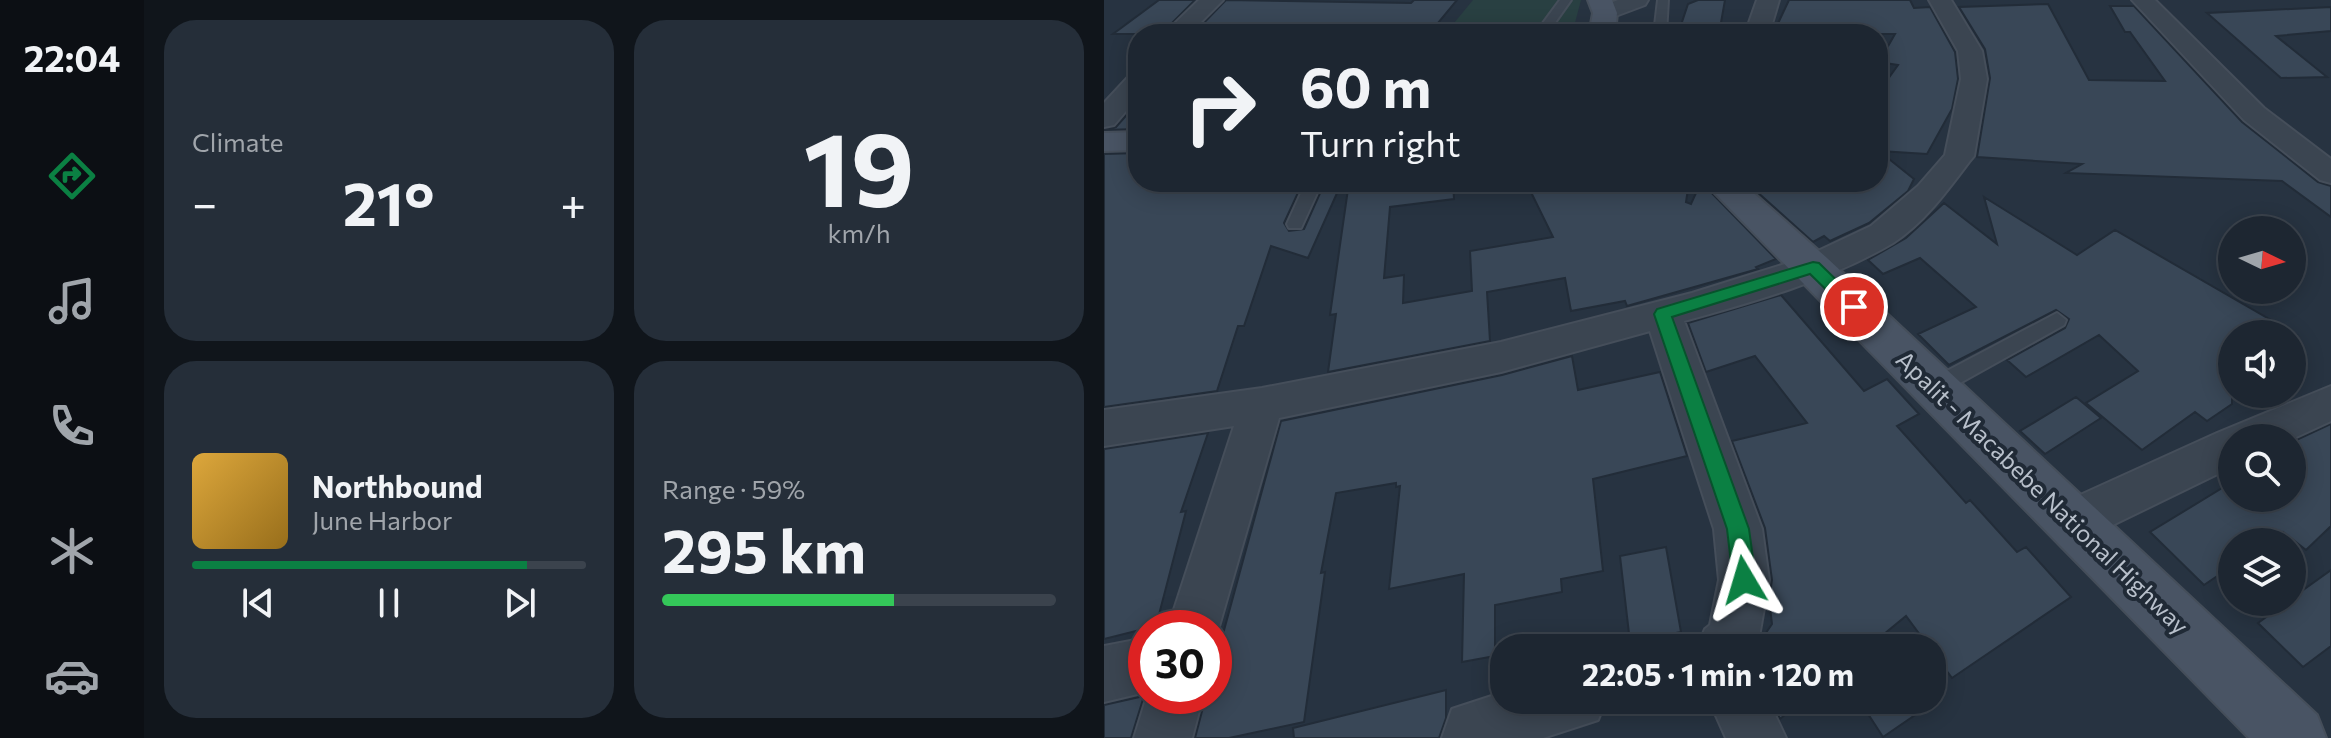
<!DOCTYPE html>
<html lang="en">
<head>
<meta charset="utf-8">
<style>
  body { margin:0; font-family:Commissioner,sans-serif; background:#252e39; color:#f1f3f6; height:100vh; display:flex; flex-direction:column; font-size:30px; white-space:nowrap }
  * { box-sizing:border-box; margin:0 }
  p { font-size:26px; color:#a0a5ab }
  .icon { flex:none; width:44px; height:44px; fill:none; stroke:currentColor; stroke-width:2; stroke-linecap:round; stroke-linejoin:round }
  .map { position:relative; flex:1; overflow:hidden }
  .drawer { display:flex; flex-direction:column; gap:20px; padding:20px; background:#10151b; width:960px }
  .drawer>* { flex:none }
  .hud { position:absolute; left:24px; top:24px; width:760px; height:168px; border-radius:32px; box-shadow:0 4px 20px #0003,0 0 0 2px #3b434d; background:#1d2631; color:#f1f3f6; overflow:hidden }
  .needle { width:52px; rotate:95deg }
  .controls { position:absolute; left:1114px; top:216px; display:grid; gap:16px }
  .controls a { display:grid; place-items:center; width:88px; height:88px; border-radius:50%; background:#1d2631; box-shadow:0 4px 20px #0003,0 0 0 2px #3b434d; font-size:40px }
  .speed { position:absolute; left:24px; top:610px; display:flex; gap:16px; font-size:40px; font-weight:700; text-align:center }
  .speed>* { display:grid; place-content:center; width:104px; height:104px; border-radius:50%; background:#1d2631; box-shadow:0 4px 20px #0003,0 0 0 2px #3b434d; line-height:1 }
  .speed .limit { border:12px solid #d22; background:#fff; color:#111 }
  .pin { position:absolute; display:grid; place-items:center; width:68px; height:68px; color:#fff; margin:-34px; border:4px solid #fff; border-radius:50%; box-shadow:0 2px 8px #0007 }
  .me { position:absolute; width:88px; margin:-44px; rotate:353deg; stroke-linejoin:round; filter:drop-shadow(0 0 6px #0008) }
  .turn { display:flex; align-items:center; gap:28px; height:168px; padding:0 40px; font-size:36px }
  .turn .icon { width:104px; height:104px; stroke-width:2.5 }
  .turn b { display:block; font-size:56px; line-height:68px }
  .big { font-size:60px; font-weight:700; line-height:1.1 }
  .drawer .card { flex:1; display:flex; flex-direction:column; justify-content:center; gap:12px; min-width:0; padding:0 28px; border-radius:32px; background:#252e39 }
  .drawer .dial { align-items:center; gap:0 }
  .dial b { font-size:104px; line-height:1 }
  .song { display:flex; align-items:center; gap:24px }
  .cover { width:96px; height:96px; border-radius:12px; background:linear-gradient(135deg,hsl(40 70% 55%),hsl(40 70% 35%)) }
  .played { height:8px; border-radius:4px; background:linear-gradient(90deg,#0b8043 85%,#3b434d 85%) }
  .keys { display:flex; justify-content:space-around; direction:ltr }
  .heat { display:flex; justify-content:space-between; align-items:center; font-size:44px; direction:ltr }
  .charge { height:12px; border-radius:6px; background:linear-gradient(90deg,#34c759 59%,#3b434d 0) }
  .drawer .tiles { flex:1; display:grid; gap:20px; grid-template-columns:repeat(2,1fr) }
  .trip { position:absolute; left:386px; top:634px; width:456px; height:80px; border-radius:32px; background:#1d2631; box-shadow:0 4px 20px #0003,0 0 0 2px #3b434d; font-weight:700; line-height:80px; text-align:center }
  main { display:flex; flex:1; min-height:0 }
  .tab-bar { display:flex; flex-direction:column; width:144px; justify-content:space-around; align-items:center; background:#0c0f14; color:#a0a5ab }
  .tab-bar .icon { width:56px; height:56px }
  .tab-bar .selected { color:#0b8043 }
  .tab-bar b { font-size:36px; color:#f1f3f6 }
  .map>svg:first-child { display:block }
  .green { fill:#294042 }
  .building { fill:#394757; stroke:#222c38; stroke-width:2 }
  .lines { fill:none; stroke-linecap:round; stroke-linejoin:round }
  .lane-casing { stroke:#454e5a; stroke-width:4 }
  .street-casing { stroke:#454e5a; stroke-width:4 }
  .secondary-casing { stroke:#454e5a; stroke-width:4 }
  .lane { fill:#3b4551; fill-rule:evenodd }
  .street { fill:#3b4551; fill-rule:evenodd }
  .secondary { fill:#495464; fill-rule:evenodd }
  .route { fill:#0b8043; stroke:#07532c; stroke-width:2 }
  .labels { text-anchor:middle; dominant-baseline:central; stroke-width:8; stroke-linejoin:round; paint-order:stroke }
  .street-label { font-size:24px; fill:#b8c0cb; stroke:#202a36 }
</style>
</head>
<body>
<main>
<nav class="tab-bar">
<b>22:04</b>
<svg class="icon selected" aria-label="directions" viewBox="0 0 24 24"><path d="M12 3l9 9-9 9-9-9zM9 14v-3h6M13 9l2 2-2 2"/></svg>
<svg class="icon" aria-label="music" viewBox="0 0 24 24"><path d="M9 18V5l10-2v13"/><circle cx="6" cy="18" r="3"/><circle cx="16" cy="16" r="3"/></svg>
<svg class="icon" aria-label="phone" viewBox="0 0 24 24"><path d="M5 4h4l2 5-3 2q2 4 5 5l2-3 5 2v4C11 20 4 13 5 4z"/></svg>
<svg class="icon" aria-label="climate" viewBox="0 0 24 24"><path d="M12 3v18M4 7l16 10M4 17L20 7"/></svg>
<svg class="icon" aria-label="car" viewBox="0 0 24 24"><path d="M5 17H2v-5l4-1 3-4h7l3 4 3 1v5h-3M9 17h6M6 11h13"/><circle cx="7" cy="17" r="2"/><circle cx="17" cy="17" r="2"/></svg>
</nav>
<section class="drawer">
<div class="tiles">
<div class="card"><p>Climate</p>
<div class="heat"><a>−</a><b class="big">21°</b><a>+</a></div>
</div>
<div class="card dial"><b>19</b><p>km/h</p></div>
<div class="card">
<div class="song"><i class="cover"></i><div><b>Northbound</b><p>June Harbor</p></div></div>
<div class="played"></div>
<div class="keys"><svg class="icon" aria-label="previous" viewBox="0 0 24 24"><path d="M18 5L8 12l10 7zM5 5v14"/></svg><svg class="icon" aria-label="pause" viewBox="0 0 24 24"><path d="M8 5v14M16 5v14"/></svg><svg class="icon" aria-label="next" viewBox="0 0 24 24"><path d="M6 5l10 7-10 7zM19 5v14"/></svg></div>
</div>
<div class="card"><p>Range · 59%</p><b class="big">295 km</b><div class="charge"></div></div>
</div>
</section>
<div class="map">
<svg width="1227" height="738" viewBox="0 0 1227 738">
  <rect width="100%" height="100%" fill="#273341"/>
  <path class="green" d="M 369,0 L 477,0 L 468,34 L 341,34 Z"/>
  <path class="building" d="M 55,0 L 91,0 L 57,34 L 9,34 Z
    M 122,0 L 307,3 L 310,0 L 353,0 L 325,34 L 89,34 Z
    M 594,0 L 621,0 L 615,34 L 574,34 L 584,4 Z
    M 685,0 L 806,0 L 810,8 L 826,7 L 851,52 L 854,79 L 848,109 L 823,154 L 775,151 L 810,179 L 804,191 L 765,223 L 726,241 L 720,236 L 709,242 L 642,182 L 774,182 L 774,93 L 794,65 L 775,62 L 791,34 L 669,34 Z
    M 944,4 L 985,80 L 1061,81 L 1026,32 L 1021,32 L 1006,6 L 1030,6 L 1138,122 L 1214,182 L 1227,186 L 1227,217 L 1178,181 L 962,173 L 978,164 L 873,157 L 886,78 L 881,49 L 855,7 Z
    M 1227,7 L 1227,31 L 1172,36 L 1223,77 L 1177,78 L 1103,13 Z
    M 34,102 L 34,129 L 0,130 L 12,127 Z
    M 34,153 L 34,182 L 199,182 L 180,223 L 185,231 L 200,229 L 221,182 L 238,182 L 204,258 L 167,246 L 140,326 L 134,326 L 113,391 L 0,407 L 0,154 Z
    M 245,182 L 349,182 L 350,199 L 286,207 L 280,278 L 300,275 L 299,303 L 368,291 L 366,251 L 449,237 L 422,182 L 585,182 L 582,202 L 587,204 L 597,182 L 672,259 L 652,267 L 654,269 L 523,306 L 521,301 L 467,311 L 461,278 L 383,292 L 386,341 L 224,372 L 232,314 L 226,315 Z
    M 880,197 L 973,255 L 1011,230 L 1191,334 L 1128,334 L 1128,404 L 1103,421 L 1091,412 L 1038,450 L 982,403 L 1034,371 L 995,335 L 922,377 L 903,360 L 961,328 L 965,319 L 952,310 L 845,365 L 814,334 L 872,307 L 816,258 L 779,274 L 764,260 L 802,238 L 840,203 L 893,244 Z
    M 677,295 L 760,391 L 783,379 L 815,414 L 793,426 L 862,503 L 866,500 L 913,552 L 922,547 L 967,597 L 848,678 L 802,616 L 763,648 L 656,648 L 657,640 L 668,624 L 665,599 L 668,580 L 661,528 L 628,441 L 703,423 L 651,356 L 602,372 L 584,323 Z
    M 468,356 L 474,390 L 556,372 L 583,456 L 489,479 L 499,571 L 457,579 L 458,592 L 391,605 L 391,656 L 358,662 L 360,574 L 285,589 L 296,486 L 292,487 L 292,483 L 232,493 L 217,573 L 221,572 L 200,722 L 125,738 L 91,738 L 102,696 L 110,696 L 110,667 L 177,421 L 398,375 Z
    M 972,397 L 997,418 L 941,454 L 916,431 Z
    M 1227,424 L 1227,526 L 1202,550 L 1179,532 L 1164,542 L 1128,542 L 1128,566 L 1100,585 L 1046,532 L 1128,482 L 1128,498 L 1188,498 L 1188,442 Z
    M 104,433 L 77,512 L 82,511 L 52,626 L 0,639 L 0,449 Z
    M 562,547 L 577,632 L 526,642 L 516,556 Z
    M 1227,570 L 1227,646 L 1199,667 L 1154,623 L 1183,602 L 1188,602 L 1188,598 Z
    M 342,690 L 342,718 L 335,738 L 190,738 L 189,728 Z
    M 40,696 L 27,738 L 0,738 L 0,705 Z
    M 667,700 L 699,700 L 676,719 Z
    M 755,700 L 833,700 L 779,737 Z"/>
  <g class="lines">
    <g class="lane-casing">
      <path id="lane" d="M 456,0 L 467,0 L 443,34 L 431,34 Z
        M 554,0 L 564,0 L 562,34 L 550,34 Z
        M 365,27 L 425,30 L 431,34 L 361,32 L 361,28 Z
        M 202,182 L 218,182 L 197,228 L 185,228 L 183,224 Z
        M 953,313 L 962,320 L 960,325 L 838,393 L 824,393 L 821,387 L 824,381 Z"/>
    </g>
    <g class="street-casing">
      <path id="street" d="M 95,0 L 119,0 L 85,34 L 60,34 Z
        M 514,0 L 544,0 L 541,5 L 501,20 L 490,13 L 493,8 Z
        M 653,0 L 675,0 L 665,34 L 641,34 Z
        M 825,0 L 847,0 L 878,51 L 883,79 L 870,156 L 865,162 C 844,190 819,224 789,243 C 726,280 650,302 580,321 L 658,529 L 665,580 L 653,648 L 593,648 L 601,629 L 606,625 L 615,580 L 610,529 L 546,331 L 397,372 L 175,418 L 110,644 L 110,628 L 64,628 L 130,426 L 0,446 L 0,410 L 158,388 L 397,342 L 588,293 L 697,259 L 767,226 L 814,186 L 841,155 L 857,79 L 854,51 Z
        M 1028,0 L 1051,0 L 1160,108 L 1227,159 L 1227,183 L 1216,180 L 1140,120 Z
        M 34,73 L 34,97 L 10,125 L 0,127 L 0,103 L 25,76 Z
        M 1227,386 L 1227,421 L 1188,439 L 1128,438 L 1128,467 L 986,536 L 969,543 L 952,536 L 945,521 L 952,506 L 1113,433 Z
        M 42,638 L 42,692 L 0,702 L 0,646 Z
        M 400,692 L 400,700 L 502,700 L 494,720 L 439,738 L 338,738 L 348,709 Z
        M 43,696 L 99,696 L 88,738 L 30,738 Z
        M 605,700 L 664,700 L 682,738 L 622,738 Z"/>
    </g>
    <g class="secondary-casing">
      <path id="secondary" d="M 484,0 L 508,0 L 513,13 L 511,34 L 485,34 L 489,13 Z
        M 34,132 L 34,150 L 0,151 L 0,133 Z
        M 600,182 L 637,182 L 723,258 L 1213,715 L 1222,738 L 1145,738 Z"/>
    </g>
    <use href="#lane" class="lane"/>
    <use href="#street" class="street"/>
    <use href="#secondary" class="secondary"/>
  </g>
  <path class="route" d="M 709,262 L 715,263 L 756,303 L 758,307 L 756,311 L 744,311 L 706,274 L 568,317 L 645,529 L 652,580 L 648,588 L 640,591 L 632,588 L 629,580 L 623,529 L 550,314 L 553,309 Z"/>
  <g class="labels">
    <g class="street-label">
      <text transform="translate(939 492) rotate(44)">Apalit - Macabebe National Highway</text>
    </g>
  </g>
</svg>
<div class="controls">
<a><svg class="needle" viewBox="-14 -14 28 28"><path d="M0-13l5 13h-10z" fill="#e53935"/><path d="M0 13l5-13h-10z" fill="#a0a5ab"/></svg></a>
<a><svg class="icon" aria-label="sound" viewBox="0 0 24 24"><path d="M4 9h4l5-4v14l-5-4H4zM17 9q2 3 0 6"/></svg></a>
<a><svg class="icon" aria-label="search" viewBox="0 0 24 24"><circle cx="10" cy="10" r="6"/><path d="M15 15l6 6"/></svg></a>
<a><svg class="icon" aria-label="layers" viewBox="0 0 24 24"><path d="M12 4l9 5-9 5-9-5zM3 14l9 5 9-5"/></svg></a>
</div>
<div class="speed"><div class="limit">30</div></div>
<div class="pin" style="left:750px;top:307px;background:#d93025"><svg class="icon" aria-label="arrive" viewBox="0 0 24 24"><path d="M6 21V4h12l-3 4 3 4H6"/></svg></div>
<svg class="me" style="left:640px;top:580px" viewBox="-20 -20 40 40"><path d="M0-17L14 15 0 8-14 15z" fill="#0b8043" stroke="#fff" stroke-width="4"/></svg>
<div class="trip">22:05 · 1 min · 120 m</div>
<div class="hud">
<div class="turn"><svg class="icon" aria-label="right" viewBox="0 0 24 24"><path d="M7 20v-9h11M14 6l5 5-5 5"/></svg><div><b>60 m</b>Turn right</div></div>
</div>
</div>
</main>
</body>
</html>
